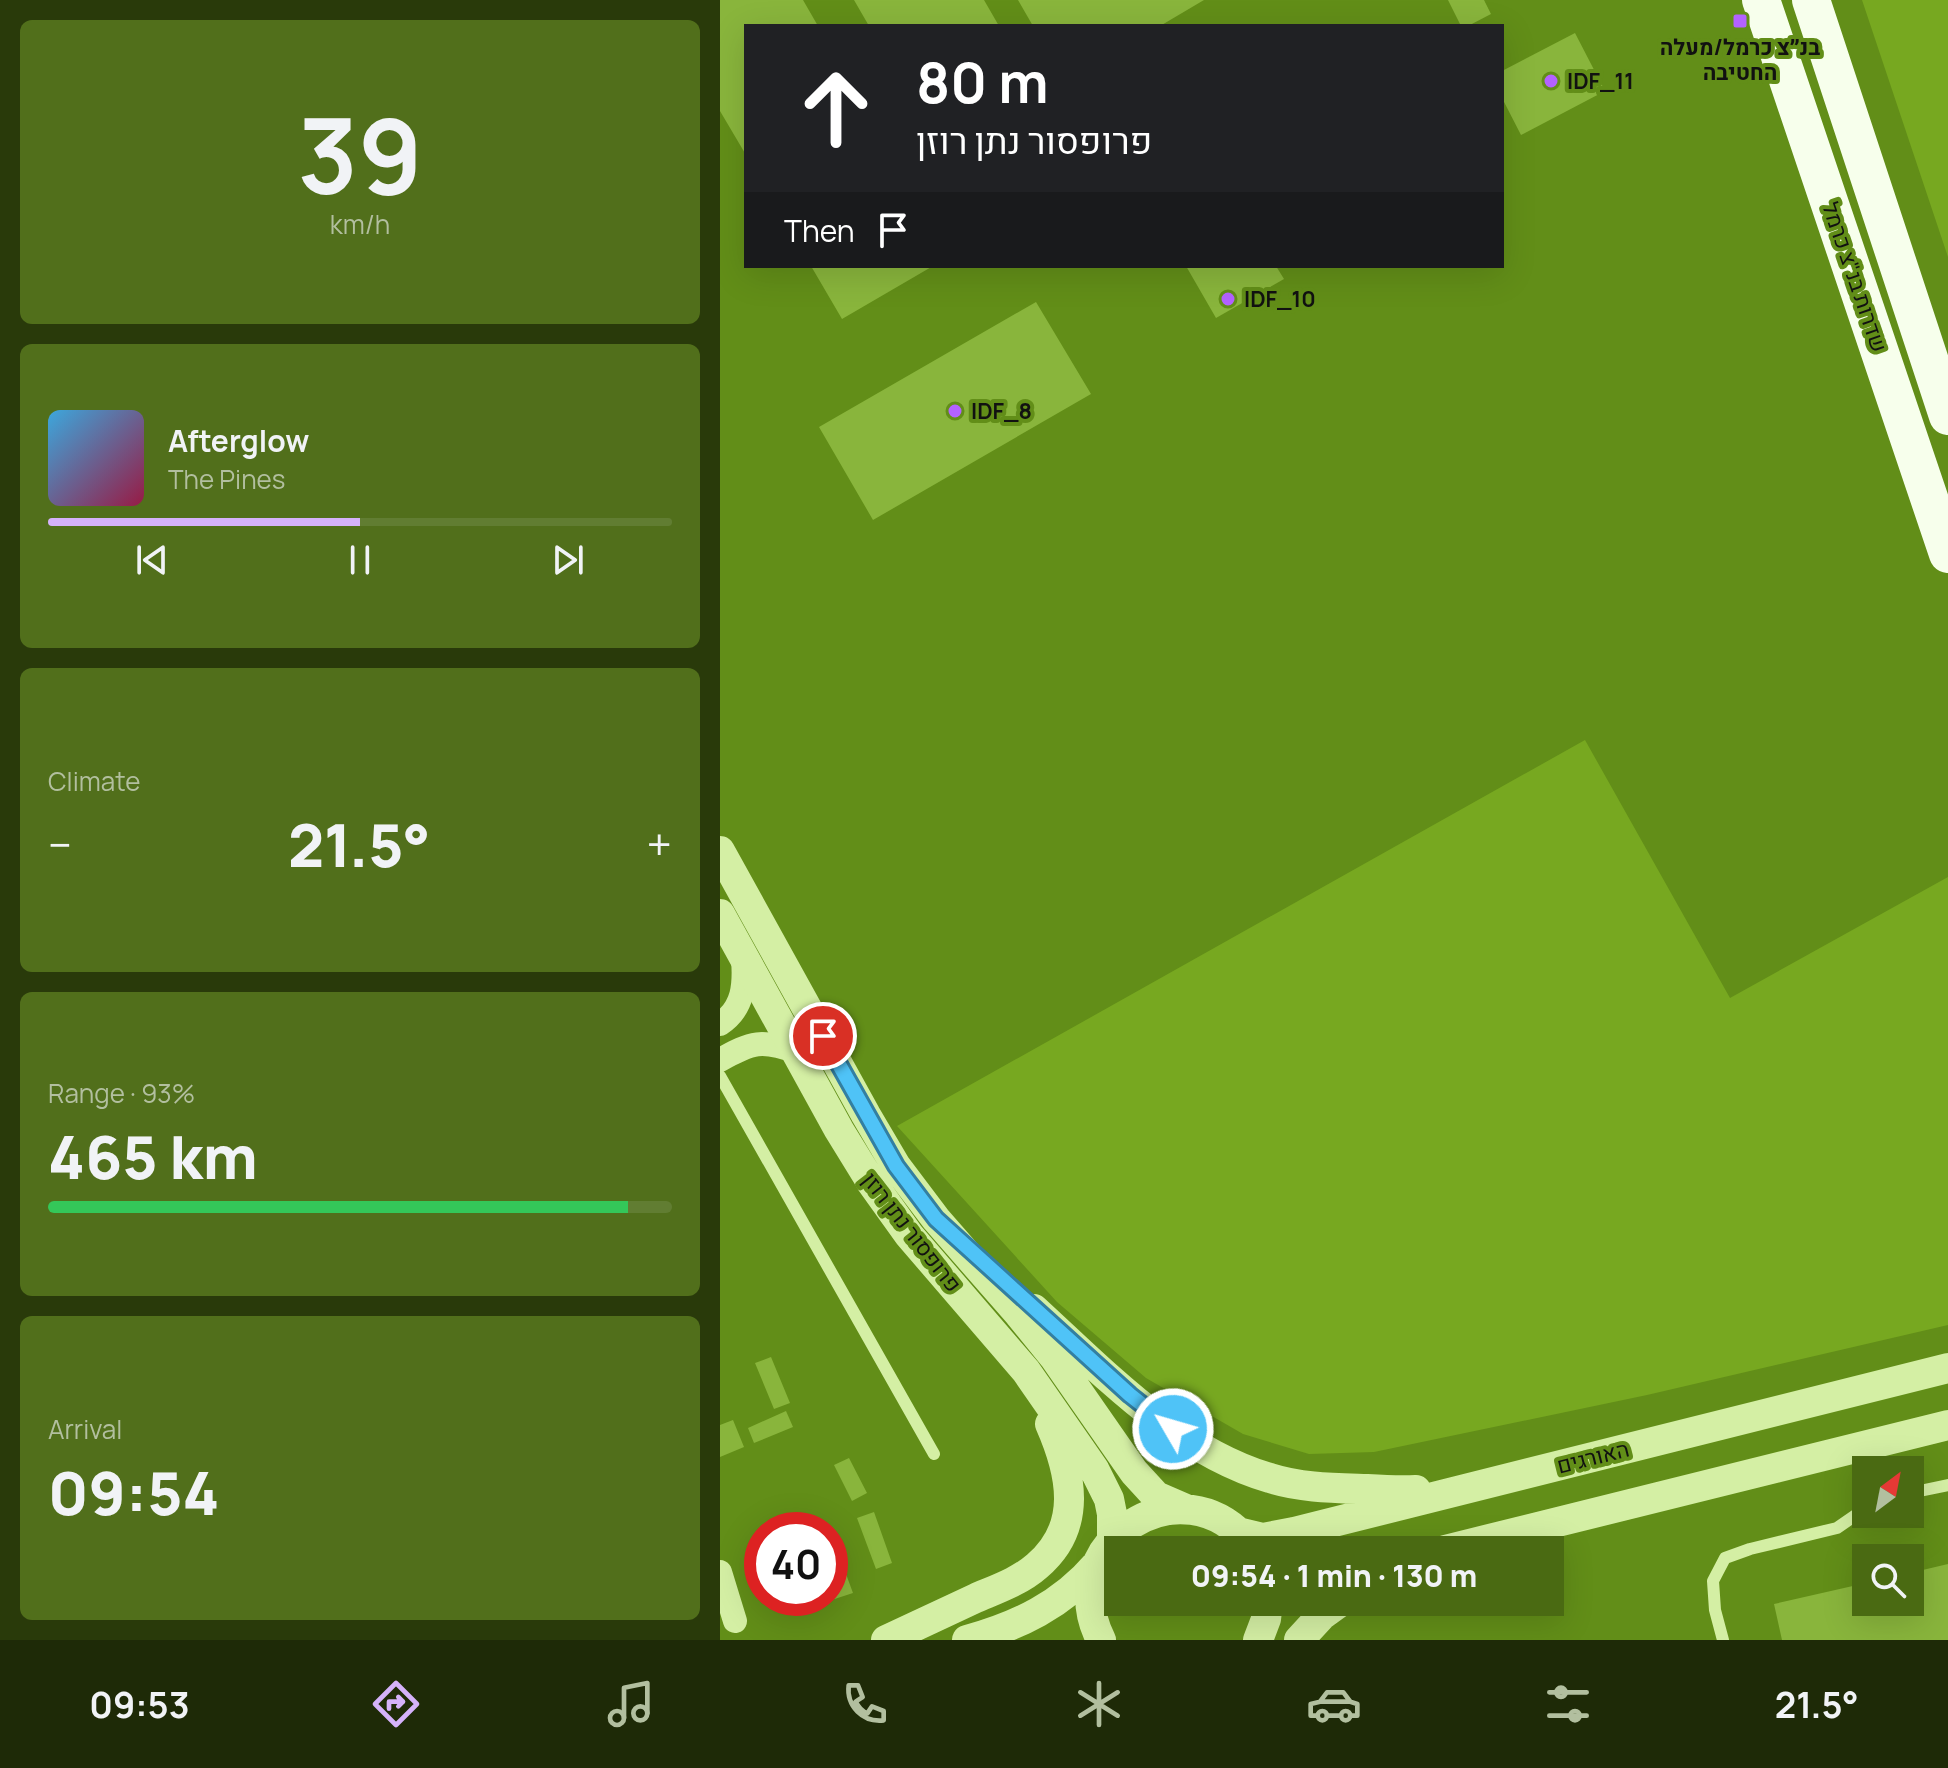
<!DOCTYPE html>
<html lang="en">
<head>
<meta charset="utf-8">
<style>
  body { margin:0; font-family:Manrope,Heebo,sans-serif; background:#516f1b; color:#f1f3f6; height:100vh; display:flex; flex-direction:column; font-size:30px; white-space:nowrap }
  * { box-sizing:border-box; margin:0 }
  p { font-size:26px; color:#b2bf9f }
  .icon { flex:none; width:44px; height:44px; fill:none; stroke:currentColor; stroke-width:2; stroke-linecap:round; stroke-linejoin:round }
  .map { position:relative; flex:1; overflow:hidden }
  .side { display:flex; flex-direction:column; gap:20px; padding:20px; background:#293a0a; width:720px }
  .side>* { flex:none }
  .banner { position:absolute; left:24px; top:24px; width:760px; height:244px; border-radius:0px; box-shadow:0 8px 32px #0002; background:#202124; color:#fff; overflow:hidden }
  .needle { width:52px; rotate:32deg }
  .controls { position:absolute; left:1132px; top:1456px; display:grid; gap:16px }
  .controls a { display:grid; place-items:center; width:72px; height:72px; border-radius:0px; background:#4a6a12; box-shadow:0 8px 32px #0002; font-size:40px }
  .speed { position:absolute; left:24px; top:1512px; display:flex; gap:16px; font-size:40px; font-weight:700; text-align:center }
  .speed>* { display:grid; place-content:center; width:104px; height:104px; border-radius:50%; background:#4a6a12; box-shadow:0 8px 32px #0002; line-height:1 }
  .speed .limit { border:12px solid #d22; background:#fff; color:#111 }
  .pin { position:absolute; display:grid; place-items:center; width:68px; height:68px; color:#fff; margin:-34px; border:4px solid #fff; border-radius:50%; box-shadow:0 2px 8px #0007 }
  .me { position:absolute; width:88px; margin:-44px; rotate:308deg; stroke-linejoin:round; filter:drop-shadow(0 0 6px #0008) }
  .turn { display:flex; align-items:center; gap:28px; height:168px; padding:0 40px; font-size:36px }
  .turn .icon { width:104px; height:104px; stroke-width:2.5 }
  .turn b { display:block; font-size:56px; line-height:68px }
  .then { display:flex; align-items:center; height:76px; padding:0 40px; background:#0003; gap:16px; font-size:30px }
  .big { font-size:60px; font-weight:800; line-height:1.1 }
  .side .widget { flex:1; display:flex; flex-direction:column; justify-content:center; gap:12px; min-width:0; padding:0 28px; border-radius:12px; background:#516f1b }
  .side .dial { align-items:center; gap:0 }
  .dial b { font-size:104px; line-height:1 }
  .song { display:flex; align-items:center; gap:24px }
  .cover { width:96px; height:96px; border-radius:12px; background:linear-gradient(135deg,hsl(200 70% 55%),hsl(340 70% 35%)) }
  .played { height:8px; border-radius:4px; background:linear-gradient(90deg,#d5b2fa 50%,#617d32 50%) }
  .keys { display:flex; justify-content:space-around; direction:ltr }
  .heat { display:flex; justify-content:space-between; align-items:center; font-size:44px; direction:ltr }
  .charge { height:12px; border-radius:6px; background:linear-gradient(90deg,#34c759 93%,#617d32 0) }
  .trip { position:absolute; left:384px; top:1536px; width:460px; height:80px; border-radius:0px; background:#4a6a12; box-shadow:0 8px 32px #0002; font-weight:800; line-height:80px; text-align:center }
  .tab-bar { display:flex; height:128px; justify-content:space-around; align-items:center; background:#1e2a07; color:#b2bf9f }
  .tab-bar .icon { width:56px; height:56px }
  .tab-bar .selected { color:#d5b2fa }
  .tab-bar b { font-size:36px; color:#f1f3f6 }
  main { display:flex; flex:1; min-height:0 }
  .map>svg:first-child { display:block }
  .green { fill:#77a820 }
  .building { fill:#89b53c }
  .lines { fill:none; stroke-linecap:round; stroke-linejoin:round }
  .service { stroke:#d4efa4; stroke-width:12 }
  .minor { stroke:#d4efa4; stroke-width:24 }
  .tertiary { stroke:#d4efa4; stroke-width:30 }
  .primary { stroke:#f7ffec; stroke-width:38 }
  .route-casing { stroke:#337fa1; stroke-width:20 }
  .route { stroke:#4fc3f7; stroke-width:14 }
  .poi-dot { fill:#b362ff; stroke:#628e18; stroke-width:3 }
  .labels { text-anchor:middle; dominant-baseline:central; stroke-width:8; stroke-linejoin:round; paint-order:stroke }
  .poi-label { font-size:22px; font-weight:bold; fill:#111; stroke:#628e18; text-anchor:start }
  .street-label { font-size:22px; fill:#111; stroke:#628e18 }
</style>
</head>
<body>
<main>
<section class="side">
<div class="widget dial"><b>39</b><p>km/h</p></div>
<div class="widget">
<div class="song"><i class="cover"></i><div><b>Afterglow</b><p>The Pines</p></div></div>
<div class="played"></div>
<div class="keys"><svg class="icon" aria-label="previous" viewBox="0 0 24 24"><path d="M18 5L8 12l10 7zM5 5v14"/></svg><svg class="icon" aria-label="pause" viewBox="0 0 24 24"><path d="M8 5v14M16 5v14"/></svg><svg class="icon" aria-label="next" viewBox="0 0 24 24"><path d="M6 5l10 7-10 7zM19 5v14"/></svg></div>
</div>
<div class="widget"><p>Climate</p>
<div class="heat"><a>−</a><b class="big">21.5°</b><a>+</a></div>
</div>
<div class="widget"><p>Range · 93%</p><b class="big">465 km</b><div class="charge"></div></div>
<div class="widget"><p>Arrival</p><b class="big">09:54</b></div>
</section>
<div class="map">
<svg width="1228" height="1640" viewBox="0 0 1228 1640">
  <rect width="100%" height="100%" fill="#628e18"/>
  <path class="green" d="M 1142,0 L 1228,0 L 1228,257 Z
    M 865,740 L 1010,998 L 1228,877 L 1228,1325 L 927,1395 L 654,1452 L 589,1454 L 523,1434 L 426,1378 L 337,1302 L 177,1126 Z"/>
  <path class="building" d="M 0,0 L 83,0 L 98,26 L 26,26 L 26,155 L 0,111 Z
    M 134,0 L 264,0 L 279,26 L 149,26 Z
    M 298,0 L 484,0 L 440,26 L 313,26 Z
    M 728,0 L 764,0 L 771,14 L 748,26 L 741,26 Z
    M 855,33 L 885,91 L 801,135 L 782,98 L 782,71 Z
    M 91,266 L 213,266 L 122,319 Z
    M 466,266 L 556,266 L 564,279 L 496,318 Z
    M 316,302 L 371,394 L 153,520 L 99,427 Z
    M 51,1357 L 70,1403 L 54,1409 L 35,1363 Z
    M 66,1411 L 73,1427 L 34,1443 L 28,1428 Z
    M 13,1420 L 24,1447 L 0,1457 L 0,1425 Z
    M 129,1458 L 147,1493 L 132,1501 L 114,1465 Z
    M 154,1512 L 172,1563 L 156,1569 L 137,1518 Z
    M 1228,1564 L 1228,1640 L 1062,1640 L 1054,1604 L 1146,1583 L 1146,1602 L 1190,1602 L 1190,1573 Z
    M 126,1574 L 133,1593 L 84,1609 L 80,1598 L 110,1598 L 110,1580 Z"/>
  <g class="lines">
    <path class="service" d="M 0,1076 L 214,1454
      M 1190,1493 L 1228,1485
      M 1003,1640 L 995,1610 L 993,1581 L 1005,1558 L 1030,1549 L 1117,1528 L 1146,1508"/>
    <path class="minor" d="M 0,1024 C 24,1008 25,984 23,958
      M 0,1060 C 32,1042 42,1039 77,1052
      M 0,1572 L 15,1621"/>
    <path class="tertiary" d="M 0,851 L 146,1115 L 176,1166 L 216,1219 L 299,1314 L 334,1357 L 414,1472 L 436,1496 L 466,1509
      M 0,914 L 119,1130 L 151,1182 L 189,1235 L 306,1371 L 374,1469 L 389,1499 L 392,1514 L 392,1539
      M 314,1309 C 384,1373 457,1451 550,1478 C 581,1488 615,1488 647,1489 C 663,1490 680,1491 696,1490
      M 518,1532 L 543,1538 L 574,1532 L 1228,1368
      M 725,1550 L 1228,1425
      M 166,1640 C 196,1626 226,1612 256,1598 C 277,1589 300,1581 317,1566 C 363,1527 352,1474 330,1424
      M 247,1640 C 298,1626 342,1605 377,1564
      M 381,1640 C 332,1543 463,1459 530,1545
      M 538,1640 L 546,1619 L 548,1602
      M 579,1640 L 602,1615 L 620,1602"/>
    <path class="primary" d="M 1041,0 L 1228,554
      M 1091,0 L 1228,416"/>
  </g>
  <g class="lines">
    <g class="route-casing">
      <path id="route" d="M 103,1036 L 176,1166 L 216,1219 L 410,1395 L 453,1429"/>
    </g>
    <use href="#route" class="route"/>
  </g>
  <g class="poi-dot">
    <rect x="1012" y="13" width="16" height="16" rx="4"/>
    <circle cx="831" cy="81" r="8"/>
    <circle cx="508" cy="299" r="8"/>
    <circle cx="235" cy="411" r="8"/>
  </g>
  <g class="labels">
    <g class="poi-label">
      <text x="1020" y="47" text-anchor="middle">בנ״צ כרמל/מעלה<tspan x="1020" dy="25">החטיבה</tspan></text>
      <text x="847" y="81">IDF_11</text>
      <text x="524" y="299">IDF_10</text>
      <text x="251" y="411">IDF_8</text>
    </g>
    <g class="street-label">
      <text transform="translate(1135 277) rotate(71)">שדרות בנ"צ כרמל</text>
      <text transform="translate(192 1232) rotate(52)">פרופסור נתן רוזן</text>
      <text transform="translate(873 1457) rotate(-14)">האורגים</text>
    </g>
  </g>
</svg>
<div class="controls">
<a><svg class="needle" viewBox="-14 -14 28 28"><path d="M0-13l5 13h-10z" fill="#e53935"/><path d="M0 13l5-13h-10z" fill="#b2bf9f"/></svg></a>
<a><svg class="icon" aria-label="search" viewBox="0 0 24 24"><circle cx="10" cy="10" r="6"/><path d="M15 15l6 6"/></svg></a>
</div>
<div class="speed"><div class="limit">40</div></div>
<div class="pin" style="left:103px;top:1036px;background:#d93025"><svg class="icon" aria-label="arrive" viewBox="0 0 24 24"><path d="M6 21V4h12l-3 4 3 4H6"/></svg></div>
<svg class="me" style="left:453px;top:1429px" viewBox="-20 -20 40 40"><circle r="17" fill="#4fc3f7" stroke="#fff" stroke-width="3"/><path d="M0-11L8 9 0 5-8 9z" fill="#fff"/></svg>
<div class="trip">09:54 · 1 min · 130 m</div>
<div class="banner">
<div class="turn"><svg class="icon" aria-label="ahead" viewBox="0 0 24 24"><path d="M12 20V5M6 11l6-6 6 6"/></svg><div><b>80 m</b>פרופסור נתן רוזן</div></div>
<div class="then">Then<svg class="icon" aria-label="arrive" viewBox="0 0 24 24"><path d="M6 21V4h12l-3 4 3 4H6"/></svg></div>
</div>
</div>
</main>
<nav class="tab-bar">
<b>09:53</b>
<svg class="icon selected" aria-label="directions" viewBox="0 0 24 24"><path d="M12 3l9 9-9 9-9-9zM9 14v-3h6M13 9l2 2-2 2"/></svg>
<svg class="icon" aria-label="music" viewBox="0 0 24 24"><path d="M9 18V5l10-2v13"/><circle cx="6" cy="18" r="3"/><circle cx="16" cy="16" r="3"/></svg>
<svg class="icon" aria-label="phone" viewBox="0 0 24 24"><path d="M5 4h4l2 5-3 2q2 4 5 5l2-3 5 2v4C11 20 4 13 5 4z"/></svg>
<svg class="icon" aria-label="climate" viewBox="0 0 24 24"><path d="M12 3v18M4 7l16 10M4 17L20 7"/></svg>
<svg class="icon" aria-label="car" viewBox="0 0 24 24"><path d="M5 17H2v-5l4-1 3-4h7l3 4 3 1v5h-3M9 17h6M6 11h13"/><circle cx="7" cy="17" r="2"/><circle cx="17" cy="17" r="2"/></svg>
<svg class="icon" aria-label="filters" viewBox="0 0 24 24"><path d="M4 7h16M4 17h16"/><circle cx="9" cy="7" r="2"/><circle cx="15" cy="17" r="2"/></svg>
<b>21.5°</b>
</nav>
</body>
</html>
